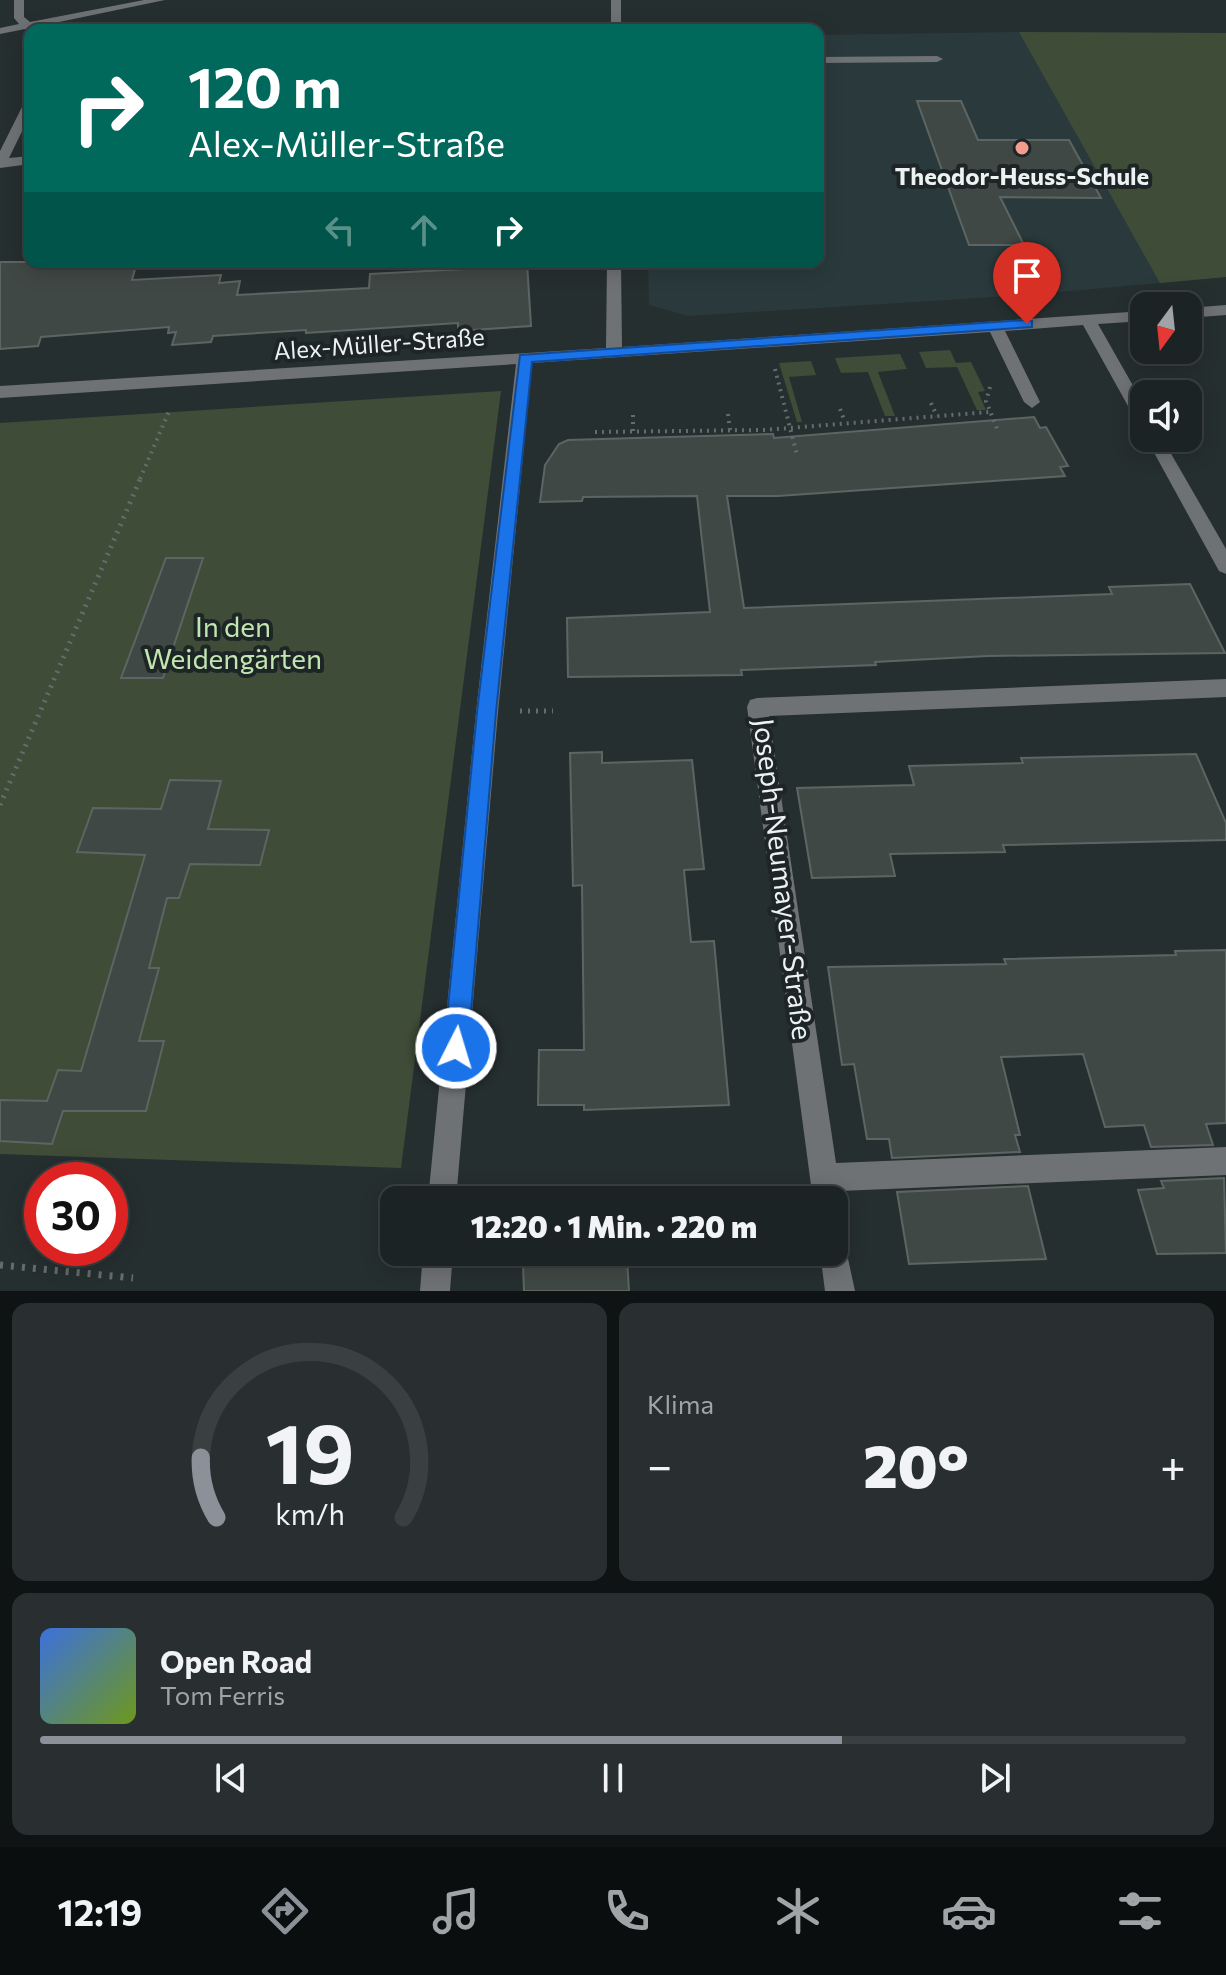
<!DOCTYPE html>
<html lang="de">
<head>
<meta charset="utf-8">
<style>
  body { margin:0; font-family:Commissioner,sans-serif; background:#292f31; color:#f1f3f6; height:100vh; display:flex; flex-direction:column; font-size:30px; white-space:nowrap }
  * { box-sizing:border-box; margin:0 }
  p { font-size:26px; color:#a0a4a6 }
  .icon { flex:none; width:44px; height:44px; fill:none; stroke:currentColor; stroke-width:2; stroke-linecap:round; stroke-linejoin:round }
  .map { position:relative; height:1291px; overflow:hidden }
  .drawer { display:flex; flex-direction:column; gap:12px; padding:12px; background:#0f1314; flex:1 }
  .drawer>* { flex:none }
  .top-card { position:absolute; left:24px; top:24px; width:800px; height:244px; border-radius:16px; box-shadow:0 4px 20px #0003,0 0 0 2px #3a4041; background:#00695c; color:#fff; overflow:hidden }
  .needle { width:52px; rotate:195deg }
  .fabs { position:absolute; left:1130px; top:292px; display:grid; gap:16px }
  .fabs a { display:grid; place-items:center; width:72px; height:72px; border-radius:16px; background:#1c2324; box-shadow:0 4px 20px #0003,0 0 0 2px #3a4041; font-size:40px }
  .speed { position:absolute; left:24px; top:1162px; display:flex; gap:16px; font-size:40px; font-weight:700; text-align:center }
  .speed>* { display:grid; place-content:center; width:104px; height:104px; border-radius:50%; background:#1c2324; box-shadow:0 4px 20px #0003,0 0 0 2px #3a4041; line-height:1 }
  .speed .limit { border:12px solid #d22; background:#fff; color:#111 }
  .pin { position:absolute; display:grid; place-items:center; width:68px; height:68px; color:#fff; margin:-82px -34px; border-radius:50% 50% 50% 0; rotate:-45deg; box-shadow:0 0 8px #0007 }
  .pin .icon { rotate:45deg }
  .me { position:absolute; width:88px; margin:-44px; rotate:5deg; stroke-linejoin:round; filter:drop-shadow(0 0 6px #0008) }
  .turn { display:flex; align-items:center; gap:28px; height:168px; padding:0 32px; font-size:36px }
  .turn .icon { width:104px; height:104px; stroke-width:2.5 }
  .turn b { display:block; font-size:56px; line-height:68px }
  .lanes { display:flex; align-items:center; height:76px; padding:0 32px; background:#0003; justify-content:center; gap:40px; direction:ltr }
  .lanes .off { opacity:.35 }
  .big { font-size:60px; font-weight:800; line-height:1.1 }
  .drawer .card { flex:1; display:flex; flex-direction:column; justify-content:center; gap:12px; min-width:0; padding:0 28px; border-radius:16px; background:#292f31 }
  .drawer .dial { align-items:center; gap:0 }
  .dial svg { height:208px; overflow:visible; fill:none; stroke:#3a4041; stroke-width:7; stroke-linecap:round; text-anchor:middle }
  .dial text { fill:#f1f3f6; stroke:none }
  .song { display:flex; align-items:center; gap:24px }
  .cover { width:96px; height:96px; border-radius:12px; background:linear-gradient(135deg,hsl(220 70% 55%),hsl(80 70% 35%)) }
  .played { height:8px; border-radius:4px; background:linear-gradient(90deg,#8c9099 70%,#3a4041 70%) }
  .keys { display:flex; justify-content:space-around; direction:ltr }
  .heat { display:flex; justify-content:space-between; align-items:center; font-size:44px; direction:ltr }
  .drawer .tiles { flex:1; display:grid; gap:12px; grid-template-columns:1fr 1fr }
  .card:last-child { grid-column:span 2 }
  .trip { position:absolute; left:380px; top:1186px; width:468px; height:80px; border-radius:16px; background:#1c2324; box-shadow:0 4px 20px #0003,0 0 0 2px #3a4041; font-weight:800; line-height:80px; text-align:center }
  .dock { display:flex; height:128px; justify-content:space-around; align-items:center; background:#0b0e0e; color:#a0a4a6 }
  .dock .icon { width:56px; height:56px }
  .dock .on { color:#8c9099 }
  .dock b { font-size:36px; color:#f1f3f6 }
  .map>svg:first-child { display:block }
  .built { fill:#2a3a3c }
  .green { fill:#3f4c38 }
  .building { fill:#404845; stroke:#5d6562; stroke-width:2 }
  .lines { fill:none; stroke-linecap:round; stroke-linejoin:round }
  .path-far2 { stroke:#646c6d; stroke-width:4; stroke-dasharray:2 5; stroke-linecap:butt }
  .path-far1 { stroke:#646c6d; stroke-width:5; stroke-dasharray:2 6; stroke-linecap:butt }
  .path { stroke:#646c6d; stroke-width:7; stroke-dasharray:3 8; stroke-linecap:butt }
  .minor { fill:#6f7274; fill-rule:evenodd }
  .route { fill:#1a73e8; stroke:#114b97; stroke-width:2 }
  .poi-dot { fill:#f49d8c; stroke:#1d2526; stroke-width:3 }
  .labels { text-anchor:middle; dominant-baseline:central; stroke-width:8; stroke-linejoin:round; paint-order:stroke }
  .far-poi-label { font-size:24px; font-weight:bold; fill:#ecf2f2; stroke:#1d2526 }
  .far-street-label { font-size:24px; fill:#ecf2f2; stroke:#1d2526 }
  .park-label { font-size:28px; fill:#c2e6b0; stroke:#1d2526 }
  .street-label { font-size:28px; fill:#ecf2f2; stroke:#1d2526 }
</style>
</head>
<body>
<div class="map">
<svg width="1226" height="1291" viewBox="0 0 1226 1291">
  <rect width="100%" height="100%" fill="#262f30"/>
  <path class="built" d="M 1019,32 L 1226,33 L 1226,277 L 1025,295 L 688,316 L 649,305 L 648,262 L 818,262 L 818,35 Z"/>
  <path class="green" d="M 1019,32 L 1226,33 L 1226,277 L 1160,283 Z
    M 950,350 L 956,363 L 971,362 L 985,391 L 978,392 L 986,410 L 977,410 L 957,367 L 926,368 L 919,352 Z
    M 900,354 L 907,369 L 878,372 L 895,416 L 885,416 L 868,372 L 841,373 L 835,358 Z
    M 811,361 L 816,375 L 789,377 L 802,422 L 797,422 L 779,363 Z
    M 501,391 L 401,1168 L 0,1154 L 0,423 Z"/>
  <path class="building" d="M 917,101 L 961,101 L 978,140 L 1069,140 L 1101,198 L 1000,197 L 1024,245 L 969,245 Z
    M 0,262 L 137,262 L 132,280 L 221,275 L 219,283 L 240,281 L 237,295 L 369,288 L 370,274 L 465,269 L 465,262 L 527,262 L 531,326 L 458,331 L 458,323 L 306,333 L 306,330 L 213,336 L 211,342 L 172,345 L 176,332 L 168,333 L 169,327 L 41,337 L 38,346 L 0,349 Z
    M 1034,417 L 1040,428 L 1046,427 L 1068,466 L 1060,467 L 1065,476 L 778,496 L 727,496 L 744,608 L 1112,594 L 1109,587 L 1190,584 L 1225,653 L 988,656 L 875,662 L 876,665 L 741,670 L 742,675 L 568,677 L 567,618 L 710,612 L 697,496 L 583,497 L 582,501 L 540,502 L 545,465 L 559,444 L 568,440 L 773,434 L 774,438 Z
    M 166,558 L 203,558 L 163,678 L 121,678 Z
    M 602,752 L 602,763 L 692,760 L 704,869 L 684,870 L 691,942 L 714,941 L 729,1105 L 584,1110 L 584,1105 L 538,1105 L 539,1050 L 584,1050 L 582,885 L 573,886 L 570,753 Z
    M 1196,754 L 1226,823 L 1226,840 L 1003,845 L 1005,852 L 890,854 L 895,876 L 812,878 L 797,788 L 914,785 L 909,766 L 1023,763 L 1021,758 Z
    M 170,780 L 221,781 L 208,829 L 269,830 L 260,865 L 190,864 L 179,898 L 167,898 L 149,968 L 159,968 L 139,1041 L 164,1041 L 146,1111 L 63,1111 L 52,1144 L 0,1141 L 0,1100 L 47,1101 L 58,1070 L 81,1071 L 145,855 L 77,852 L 93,808 L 161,809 Z
    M 1226,950 L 1226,1123 L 1206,1124 L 1213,1145 L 1151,1147 L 1144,1125 L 1105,1127 L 1083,1054 L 1001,1057 L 1020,1135 L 1015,1135 L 1020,1152 L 892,1158 L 889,1139 L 867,1139 L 854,1064 L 842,1065 L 828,967 L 1006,964 L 1004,959 L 1176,955 L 1175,951 Z
    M 1224,1178 L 1226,1253 L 1157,1254 L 1138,1190 L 1164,1188 L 1161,1181 Z
    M 1028,1186 L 1046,1259 L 909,1264 L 897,1192 Z
    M 627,1258 L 629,1291 L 524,1291 L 523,1265 Z"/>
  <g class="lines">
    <path class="path-far2" d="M 775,369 L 797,455
      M 990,387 L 986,401 L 998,431
      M 931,403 L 937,416
      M 840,409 L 845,422
      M 728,414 L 730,430
      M 633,415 L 633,431
      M 595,432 L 764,430 L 989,412
      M 140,479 L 170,409"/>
    <path class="path-far1" d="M 520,711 L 553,711
      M 0,805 L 141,477"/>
    <path class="path" d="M 0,1265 L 133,1278"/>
    <path class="minor" d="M 14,0 L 24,0 L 24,17 L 30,22 L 144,0 L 165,0 L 35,27 L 37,30 L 30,30 L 30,33 L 25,29 L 0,34 L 0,28 L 19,24 L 14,18 Z
      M 611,0 L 621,0 L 621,30 L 611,30 Z
      M 818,57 L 937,56 L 943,59 L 937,62 L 818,63 Z
      M 30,99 L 30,115 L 9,158 L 30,156 L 30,164 L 0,168 L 0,151 L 24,103 Z
      M 607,262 L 621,262 L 622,347 L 1144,311 L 1144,321 L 1098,324 L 1144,405 L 1144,426 L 1138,424 L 1083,325 L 1005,331 L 1040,402 L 1032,408 L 1024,402 L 990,332 L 532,363 L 498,712 L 456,1200 L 428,1200 L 476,712 L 516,364 L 0,398 L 0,386 L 606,348 Z
      M 1226,305 L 1226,315 L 1188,318 L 1188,308 Z
      M 1146,438 L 1162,438 L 1226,549 L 1226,574 L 1219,571 Z
      M 1226,679 L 1226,697 L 769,716 L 836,1163 L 1226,1147 L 1226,1175 L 840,1191 L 841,1200 L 834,1211 L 834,1200 L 813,1200 L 747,707 L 750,700 L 757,698 Z
      M 834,1235 L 844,1240 L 855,1291 L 825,1291 L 820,1252 L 834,1252 Z
      M 423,1252 L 453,1252 L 450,1291 L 420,1291 Z"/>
  </g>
  <path class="route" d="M 1027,320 L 1032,321 L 1032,327 L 532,362 L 496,712 L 468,1048 L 464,1056 L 456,1059 L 448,1056 L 444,1048 L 477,712 L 520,355 Z"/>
  <circle class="poi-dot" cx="1022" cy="148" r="8"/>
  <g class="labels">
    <g class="far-poi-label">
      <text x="1022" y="175">Theodor-Heuss-Schule</text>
    </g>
    <g class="far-street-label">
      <text transform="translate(379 343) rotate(-4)">Alex-Müller-Straße</text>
    </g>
    <g class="park-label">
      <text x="233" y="626">In den<tspan x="233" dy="32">Weidengärten</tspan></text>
    </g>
    <g class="street-label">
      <text transform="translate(784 879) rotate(83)">Joseph-Neumayer-Straße</text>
    </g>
  </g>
</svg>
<div class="fabs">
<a><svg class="needle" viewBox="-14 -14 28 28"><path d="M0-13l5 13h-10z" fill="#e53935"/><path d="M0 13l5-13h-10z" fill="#a0a4a6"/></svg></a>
<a><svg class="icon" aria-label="sound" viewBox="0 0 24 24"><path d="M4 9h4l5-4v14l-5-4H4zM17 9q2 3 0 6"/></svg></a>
</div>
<div class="speed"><div class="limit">30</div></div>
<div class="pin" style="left:1027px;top:324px;background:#d93025"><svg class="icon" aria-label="arrive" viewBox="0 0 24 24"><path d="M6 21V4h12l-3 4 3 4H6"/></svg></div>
<svg class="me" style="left:456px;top:1048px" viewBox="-20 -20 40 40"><circle r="17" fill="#1a73e8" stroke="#fff" stroke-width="3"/><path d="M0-11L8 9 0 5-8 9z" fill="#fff"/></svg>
<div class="trip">12:20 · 1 Min. · 220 m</div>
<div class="top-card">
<div class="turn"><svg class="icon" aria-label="right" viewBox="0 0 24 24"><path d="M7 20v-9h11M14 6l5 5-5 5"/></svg><div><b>120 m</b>Alex-Müller-Straße</div></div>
<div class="lanes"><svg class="icon off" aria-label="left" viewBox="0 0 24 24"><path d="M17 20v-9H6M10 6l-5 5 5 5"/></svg><svg class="icon off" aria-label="ahead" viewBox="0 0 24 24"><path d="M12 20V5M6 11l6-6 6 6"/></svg><svg class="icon" aria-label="right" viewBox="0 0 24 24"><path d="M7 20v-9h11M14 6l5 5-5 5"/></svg></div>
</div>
</div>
<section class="drawer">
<div class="tiles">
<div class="card dial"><svg viewBox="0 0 100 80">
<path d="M14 69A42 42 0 1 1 86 69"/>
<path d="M14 69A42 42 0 0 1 8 46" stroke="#8c9099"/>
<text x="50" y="56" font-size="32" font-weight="700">19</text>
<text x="50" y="72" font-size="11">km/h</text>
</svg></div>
<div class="card"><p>Klima</p>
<div class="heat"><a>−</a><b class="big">20°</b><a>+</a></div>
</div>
<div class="card">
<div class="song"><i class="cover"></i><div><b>Open Road</b><p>Tom Ferris</p></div></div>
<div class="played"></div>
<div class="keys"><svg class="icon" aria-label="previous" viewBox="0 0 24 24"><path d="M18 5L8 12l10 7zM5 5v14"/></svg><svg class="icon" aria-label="pause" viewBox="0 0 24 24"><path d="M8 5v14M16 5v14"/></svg><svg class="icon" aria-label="next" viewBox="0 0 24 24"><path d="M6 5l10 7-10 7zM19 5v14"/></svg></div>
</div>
</div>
</section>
<nav class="dock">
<b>12:19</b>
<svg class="icon on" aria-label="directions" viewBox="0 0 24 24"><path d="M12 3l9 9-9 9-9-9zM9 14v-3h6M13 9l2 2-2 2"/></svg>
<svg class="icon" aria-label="music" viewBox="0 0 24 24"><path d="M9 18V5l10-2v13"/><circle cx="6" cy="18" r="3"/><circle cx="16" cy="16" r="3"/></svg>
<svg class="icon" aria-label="phone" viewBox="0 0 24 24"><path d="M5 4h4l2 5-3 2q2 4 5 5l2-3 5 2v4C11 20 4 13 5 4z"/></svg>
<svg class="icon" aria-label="climate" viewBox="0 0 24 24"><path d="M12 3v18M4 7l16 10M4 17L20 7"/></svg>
<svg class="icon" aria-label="car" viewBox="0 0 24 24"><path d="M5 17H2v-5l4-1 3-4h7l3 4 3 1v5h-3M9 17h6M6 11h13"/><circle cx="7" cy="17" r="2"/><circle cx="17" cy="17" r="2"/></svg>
<svg class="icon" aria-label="filters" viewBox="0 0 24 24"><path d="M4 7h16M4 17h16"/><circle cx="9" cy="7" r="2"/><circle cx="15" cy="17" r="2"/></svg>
</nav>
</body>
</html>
